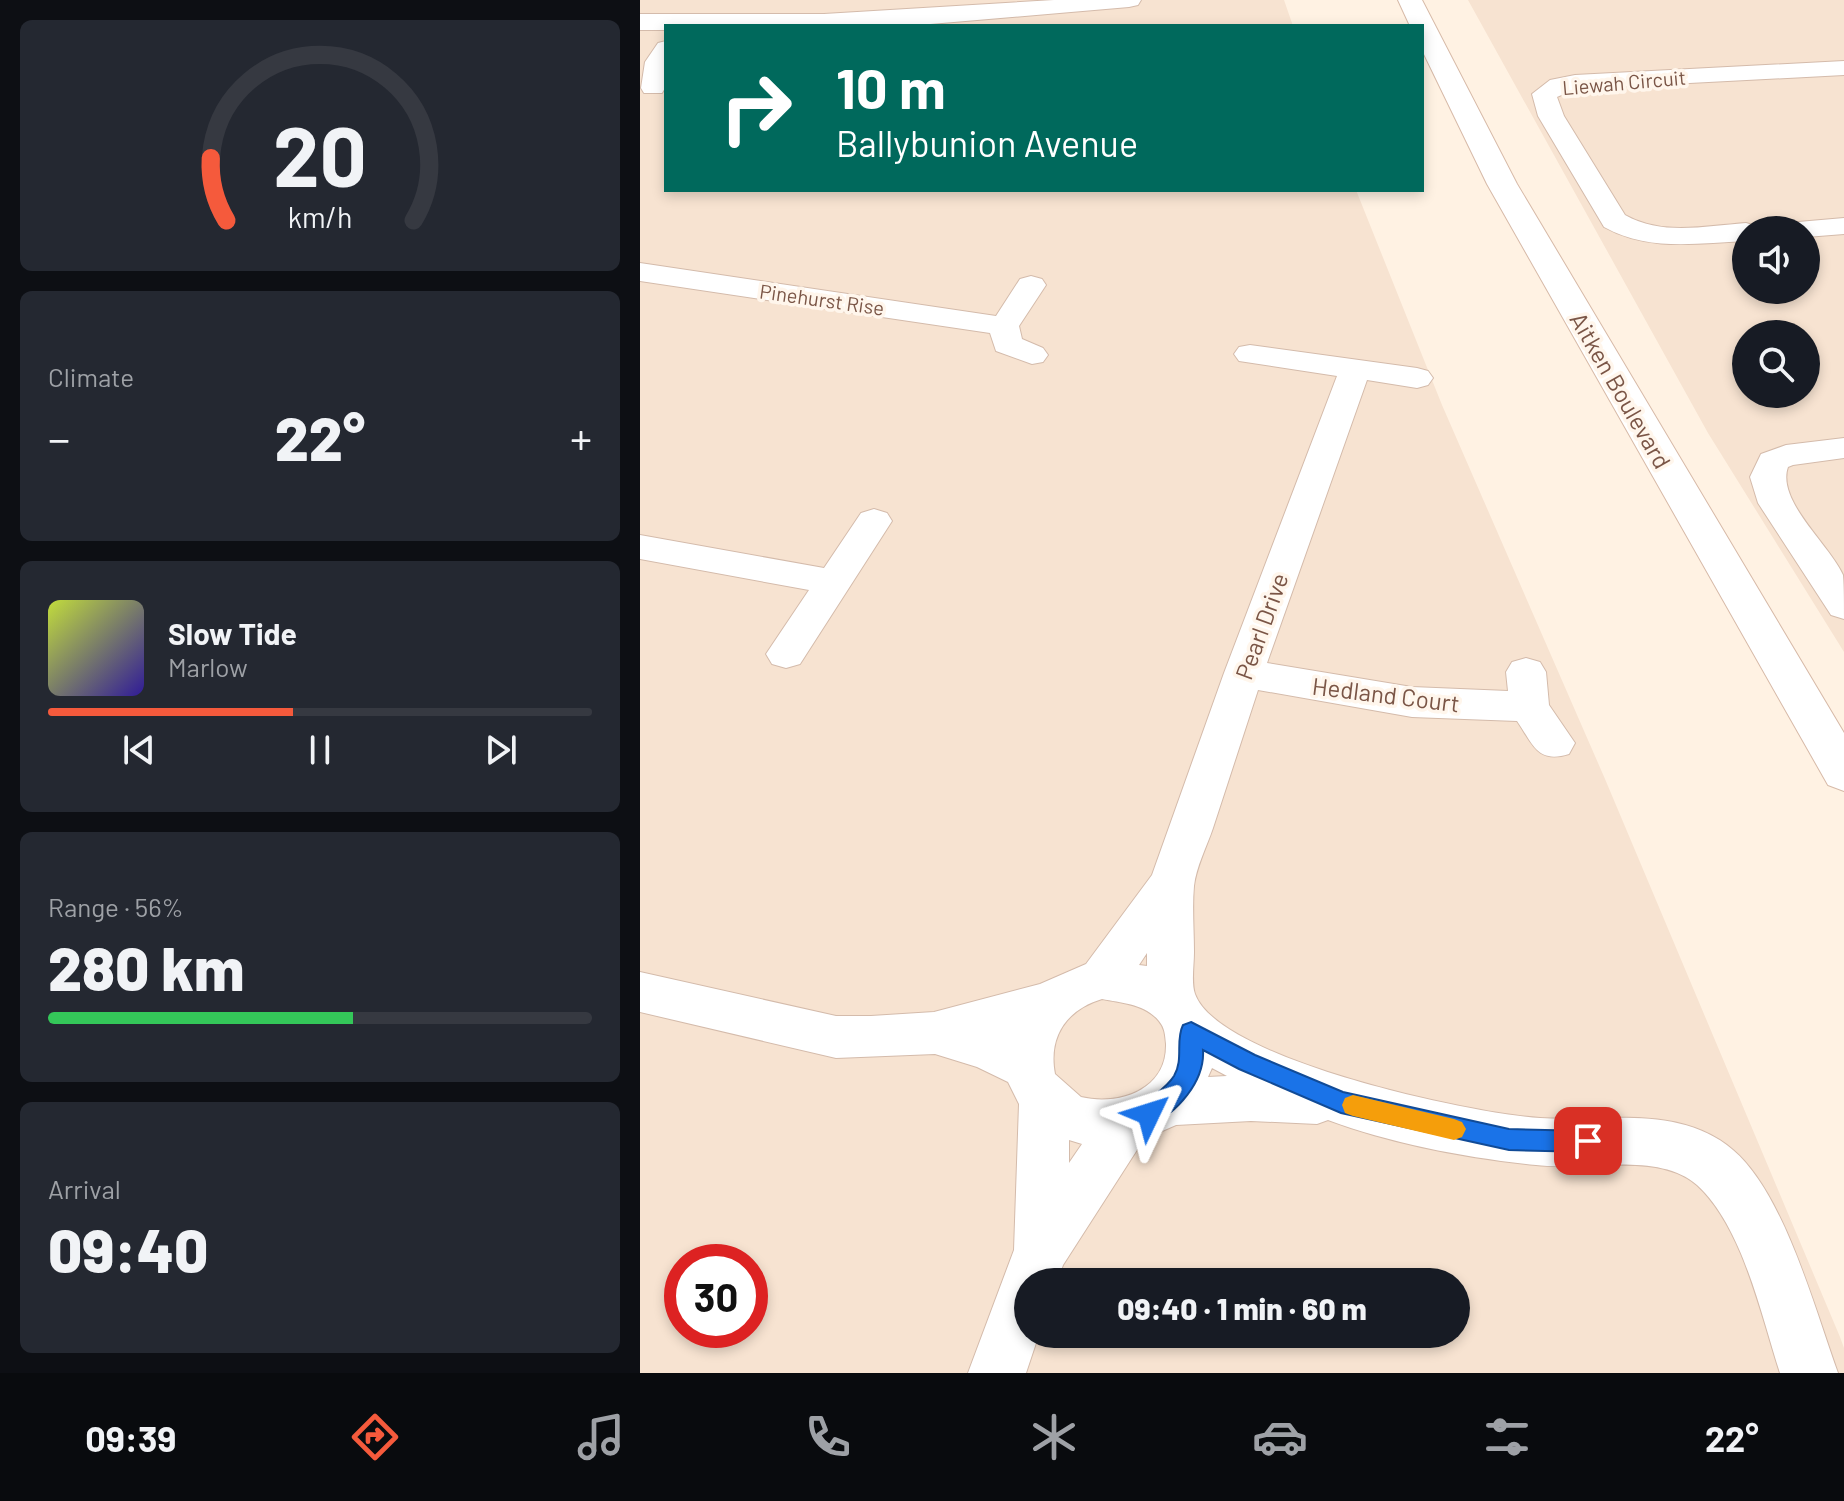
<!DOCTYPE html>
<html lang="en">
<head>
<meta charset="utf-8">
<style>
  body { margin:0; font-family:Barlow,sans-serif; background:#242831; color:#f1f3f6; height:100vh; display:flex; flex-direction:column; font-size:30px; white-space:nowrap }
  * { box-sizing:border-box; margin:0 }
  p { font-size:26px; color:#9ea1a6 }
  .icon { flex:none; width:44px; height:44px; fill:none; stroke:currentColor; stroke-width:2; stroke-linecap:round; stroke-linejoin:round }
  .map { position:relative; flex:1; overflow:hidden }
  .drawer { display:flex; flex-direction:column; gap:20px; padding:20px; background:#0d0f14; width:640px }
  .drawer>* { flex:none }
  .top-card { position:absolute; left:24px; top:24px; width:760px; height:168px; border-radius:0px; box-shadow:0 4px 12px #0003; background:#00695c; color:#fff; overflow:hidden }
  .fabs { position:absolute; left:1092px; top:216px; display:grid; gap:16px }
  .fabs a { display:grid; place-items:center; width:88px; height:88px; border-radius:50%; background:#171b24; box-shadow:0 4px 12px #0003; font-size:40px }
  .speed { position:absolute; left:24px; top:1244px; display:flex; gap:16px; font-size:40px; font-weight:700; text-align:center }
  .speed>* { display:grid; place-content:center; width:104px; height:104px; border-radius:50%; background:#171b24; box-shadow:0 4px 12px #0003; line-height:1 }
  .speed .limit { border:12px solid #d22; background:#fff; color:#111 }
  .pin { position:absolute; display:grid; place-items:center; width:68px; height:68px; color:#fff; margin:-34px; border-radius:16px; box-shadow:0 4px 12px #0006 }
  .me { position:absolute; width:88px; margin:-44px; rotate:49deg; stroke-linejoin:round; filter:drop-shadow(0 0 6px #0008) }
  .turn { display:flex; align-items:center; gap:28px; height:168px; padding:0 40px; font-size:36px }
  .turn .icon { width:104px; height:104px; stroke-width:2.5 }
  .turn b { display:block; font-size:56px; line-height:68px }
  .big { font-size:60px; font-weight:800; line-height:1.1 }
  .drawer .tile { flex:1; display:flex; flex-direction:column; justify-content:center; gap:12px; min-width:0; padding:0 28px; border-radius:12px; background:#242831 }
  .drawer .dial { align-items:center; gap:0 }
  .dial svg { height:208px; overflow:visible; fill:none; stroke:#363941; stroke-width:7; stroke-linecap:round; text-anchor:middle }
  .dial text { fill:#f1f3f6; stroke:none }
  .song { display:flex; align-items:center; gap:24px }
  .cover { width:96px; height:96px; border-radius:12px; background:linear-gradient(135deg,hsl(70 70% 55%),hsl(250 70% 35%)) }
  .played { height:8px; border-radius:4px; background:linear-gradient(90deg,#f55a3c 45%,#363941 45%) }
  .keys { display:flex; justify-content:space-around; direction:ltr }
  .heat { display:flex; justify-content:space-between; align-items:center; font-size:44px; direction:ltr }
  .charge { height:12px; border-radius:6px; background:linear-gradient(90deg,#34c759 56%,#363941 0) }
  .trip { position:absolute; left:374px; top:1268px; width:456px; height:80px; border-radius:40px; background:#171b24; box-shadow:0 4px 12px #0003; font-weight:800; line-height:80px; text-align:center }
  .dock { display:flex; height:128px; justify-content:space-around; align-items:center; background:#090b0e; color:#9ea1a6 }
  .dock .icon { width:56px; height:56px }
  .dock .on { color:#f55a3c }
  .dock b { font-size:36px; color:#f1f3f6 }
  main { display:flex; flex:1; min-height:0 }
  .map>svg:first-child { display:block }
  .residential { fill:#f7e3d1; fill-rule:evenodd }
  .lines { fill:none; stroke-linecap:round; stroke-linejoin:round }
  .minor-casing { stroke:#d4bbab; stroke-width:2 }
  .tertiary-casing { stroke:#d4bbab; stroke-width:2 }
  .secondary-casing { stroke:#d7baa8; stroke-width:2 }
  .minor { fill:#fff; fill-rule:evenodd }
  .tertiary { fill:#fff; fill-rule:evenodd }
  .secondary { fill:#fff; fill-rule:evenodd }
  .route { fill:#1a73e8; stroke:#114b97; stroke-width:2 }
  .slow { fill:#f59e0b }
  .labels { text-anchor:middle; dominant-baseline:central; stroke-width:7; stroke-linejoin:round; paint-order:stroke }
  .far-street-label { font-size:20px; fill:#7a5546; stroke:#fff6ec }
  .street-label { font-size:24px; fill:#7a5546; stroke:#fff6ec }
</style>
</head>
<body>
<main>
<section class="drawer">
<div class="tile dial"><svg viewBox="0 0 100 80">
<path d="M14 69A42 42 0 1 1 86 69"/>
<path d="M14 69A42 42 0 0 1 8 45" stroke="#f55a3c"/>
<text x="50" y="56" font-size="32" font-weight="700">20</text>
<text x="50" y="72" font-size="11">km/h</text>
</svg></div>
<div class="tile"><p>Climate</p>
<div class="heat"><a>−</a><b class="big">22°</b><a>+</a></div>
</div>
<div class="tile">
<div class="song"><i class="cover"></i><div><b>Slow Tide</b><p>Marlow</p></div></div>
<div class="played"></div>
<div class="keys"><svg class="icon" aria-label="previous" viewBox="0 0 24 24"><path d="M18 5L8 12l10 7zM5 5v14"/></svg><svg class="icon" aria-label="pause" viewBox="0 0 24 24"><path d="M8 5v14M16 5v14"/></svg><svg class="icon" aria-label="next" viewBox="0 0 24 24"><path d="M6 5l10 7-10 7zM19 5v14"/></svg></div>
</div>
<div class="tile"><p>Range · 56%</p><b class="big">280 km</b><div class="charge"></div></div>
<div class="tile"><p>Arrival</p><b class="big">09:40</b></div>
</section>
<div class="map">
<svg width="1204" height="1373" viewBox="0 0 1204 1373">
  <rect width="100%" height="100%" fill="#fff2e3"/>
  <path class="residential" d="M 0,0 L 644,0 L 653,26 L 26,26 L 26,190 L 716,190 L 802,405 L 965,779 L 1200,1337 L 1204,1348 L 1204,1373 L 0,1373 ZM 42,1262 L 110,1262 L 110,1330 L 42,1330 ZM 388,1282 L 816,1282 L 816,1334 L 388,1334 Z
    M 828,0 L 1204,0 L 1204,652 L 1068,433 ZM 1106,230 L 1166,230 L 1166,290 L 1106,290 ZM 1106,334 L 1166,334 L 1166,394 L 1106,394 Z"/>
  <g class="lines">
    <g class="minor-casing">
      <path id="minor" d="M 26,41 L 25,88 L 22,93 L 4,93 L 1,88 L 5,62 L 18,43 Z
        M 1204,61 L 1204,75 L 935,89 L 917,97 L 924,116 L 985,215 C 1022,236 1065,226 1106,223 L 1116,226 L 1119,230 L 1106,230 L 1106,241 C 1057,243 1009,252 964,227 L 898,116 L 892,94 L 910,80 L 935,75 Z
        M 1204,218 L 1204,234 L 1166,237 L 1166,230 L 1131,230 L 1135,224 Z
        M 0,263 L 356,316 L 380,279 L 391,276 L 402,279 L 406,285 L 379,326 L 382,339 L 403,348 L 408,355 L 403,362 L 392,364 L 356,351 L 350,333 L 0,281 Z
        M 610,345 L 777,368 L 788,371 L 793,378 L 788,385 L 777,388 L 727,380 L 627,663 L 772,687 L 868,691 L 866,672 L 872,662 L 886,658 L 900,662 L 906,672 L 909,705 L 935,743 L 929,754 C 897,764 893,744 877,721 L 772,717 L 618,690 C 603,736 588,782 573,828 C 567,846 556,867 554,886 C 552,907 554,930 554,952 C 554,965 551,983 555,994 C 579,1060 832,1114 900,1118 C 963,1122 1040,1104 1093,1150 C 1144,1193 1175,1310 1198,1373 L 1140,1373 C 1121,1315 1103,1227 1057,1185 C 1019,1151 944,1171 896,1165 C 827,1158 753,1144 688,1120 L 677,1124 L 611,1121 L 536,1125 L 504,1139 L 423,1265 L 417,1282 L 388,1282 L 388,1334 L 399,1334 L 386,1373 L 328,1373 L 374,1250 L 379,1104 L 368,1082 L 337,1067 L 295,1054 L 196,1058 L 0,1012 L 0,972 L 196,1016 L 231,1016 L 294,1012 L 400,984 L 446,964 L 512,875 L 584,673 L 697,376 L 599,361 L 594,354 L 599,347 ZM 507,953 L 507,966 L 499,965 ZM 462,999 C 482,1003 505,1004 519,1021 C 525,1028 525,1035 526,1044 C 527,1090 479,1106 441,1097 L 415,1074 C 408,1037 426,1010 462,999 ZM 572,1068 L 587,1076 L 568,1077 ZM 429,1140 L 442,1144 L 429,1163 Z
        M 1204,438 L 1204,458 L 1153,465 L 1148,467 C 1136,501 1190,545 1203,575 C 1204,587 1204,606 1204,619 L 1191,615 L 1118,503 L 1110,477 L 1121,454 L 1146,445 Z
        M 234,509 L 247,513 L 252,521 L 160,664 L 146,668 L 132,664 L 126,654 L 169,590 L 0,559 L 0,535 L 184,568 L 221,513 Z"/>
    </g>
    <g class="tertiary-casing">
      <path id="tertiary" d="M 414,0 L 501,0 L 498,5 L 489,7 L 267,26 L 26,26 L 26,30 L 0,30 L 0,14 L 184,14 Z"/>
    </g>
    <g class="secondary-casing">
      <path id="secondary" d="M 758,0 L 782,0 L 877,184 L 1204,733 L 1204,791 L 1188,785 L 847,184 L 782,50 L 782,26 L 770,26 Z"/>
    </g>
    <use href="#minor" class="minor"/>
    <use href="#tertiary" class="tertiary"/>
    <use href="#secondary" class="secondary"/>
  </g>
  <path class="route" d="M 551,1022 L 615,1055 L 703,1092 L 869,1129 L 948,1131 L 956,1134 L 960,1141 L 956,1149 L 948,1152 L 869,1150 L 701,1113 L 599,1069 L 563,1050 C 565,1081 537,1114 509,1125 L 500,1122 L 497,1114 C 504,1099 524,1092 534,1076 C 544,1059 535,1041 543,1025 Z"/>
  <path class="slow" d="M 713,1095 L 814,1119 L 822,1122 L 826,1129 L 822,1137 L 814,1140 L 713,1116 L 705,1113 L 702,1105 L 705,1098 Z"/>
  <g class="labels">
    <g class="far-street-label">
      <text transform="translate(984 82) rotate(-5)">Liewah Circuit</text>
      <text transform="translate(182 299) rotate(8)">Pinehurst Rise</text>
    </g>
    <g class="street-label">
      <text transform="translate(981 390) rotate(60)">Aitken Boulevard</text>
      <text transform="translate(621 626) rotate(-70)">Pearl Drive</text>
      <text transform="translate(746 694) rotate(7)">Hedland Court</text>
    </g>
  </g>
</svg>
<div class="fabs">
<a><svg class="icon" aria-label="sound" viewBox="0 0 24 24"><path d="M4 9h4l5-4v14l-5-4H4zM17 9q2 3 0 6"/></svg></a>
<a><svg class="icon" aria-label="search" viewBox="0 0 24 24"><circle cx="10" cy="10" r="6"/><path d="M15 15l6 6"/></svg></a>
</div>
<div class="speed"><div class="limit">30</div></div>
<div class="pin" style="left:948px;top:1141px;background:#d93025"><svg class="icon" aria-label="arrive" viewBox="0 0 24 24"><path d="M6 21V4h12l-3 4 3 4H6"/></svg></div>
<svg class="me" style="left:509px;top:1114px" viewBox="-20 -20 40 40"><path d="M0-17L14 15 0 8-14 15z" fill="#1a73e8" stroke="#fff" stroke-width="4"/></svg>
<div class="trip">09:40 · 1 min · 60 m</div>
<div class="top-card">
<div class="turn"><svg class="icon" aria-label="right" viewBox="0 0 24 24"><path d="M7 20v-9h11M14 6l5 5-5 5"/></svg><div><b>10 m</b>Ballybunion Avenue</div></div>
</div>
</div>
</main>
<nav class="dock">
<b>09:39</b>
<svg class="icon on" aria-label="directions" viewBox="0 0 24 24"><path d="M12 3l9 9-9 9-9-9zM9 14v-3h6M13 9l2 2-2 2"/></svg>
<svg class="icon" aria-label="music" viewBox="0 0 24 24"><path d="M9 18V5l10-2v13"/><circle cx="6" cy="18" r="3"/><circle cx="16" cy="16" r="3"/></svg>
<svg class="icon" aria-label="phone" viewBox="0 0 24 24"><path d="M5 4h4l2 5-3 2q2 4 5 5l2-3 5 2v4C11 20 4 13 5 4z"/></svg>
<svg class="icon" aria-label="climate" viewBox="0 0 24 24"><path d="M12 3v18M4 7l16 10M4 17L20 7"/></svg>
<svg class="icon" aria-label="car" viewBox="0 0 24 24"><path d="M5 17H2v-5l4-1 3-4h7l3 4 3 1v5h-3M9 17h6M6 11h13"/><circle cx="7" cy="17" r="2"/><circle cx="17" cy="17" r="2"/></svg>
<svg class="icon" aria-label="filters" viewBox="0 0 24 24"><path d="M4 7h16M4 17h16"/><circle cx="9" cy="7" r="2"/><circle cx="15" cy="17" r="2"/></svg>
<b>22°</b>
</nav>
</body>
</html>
